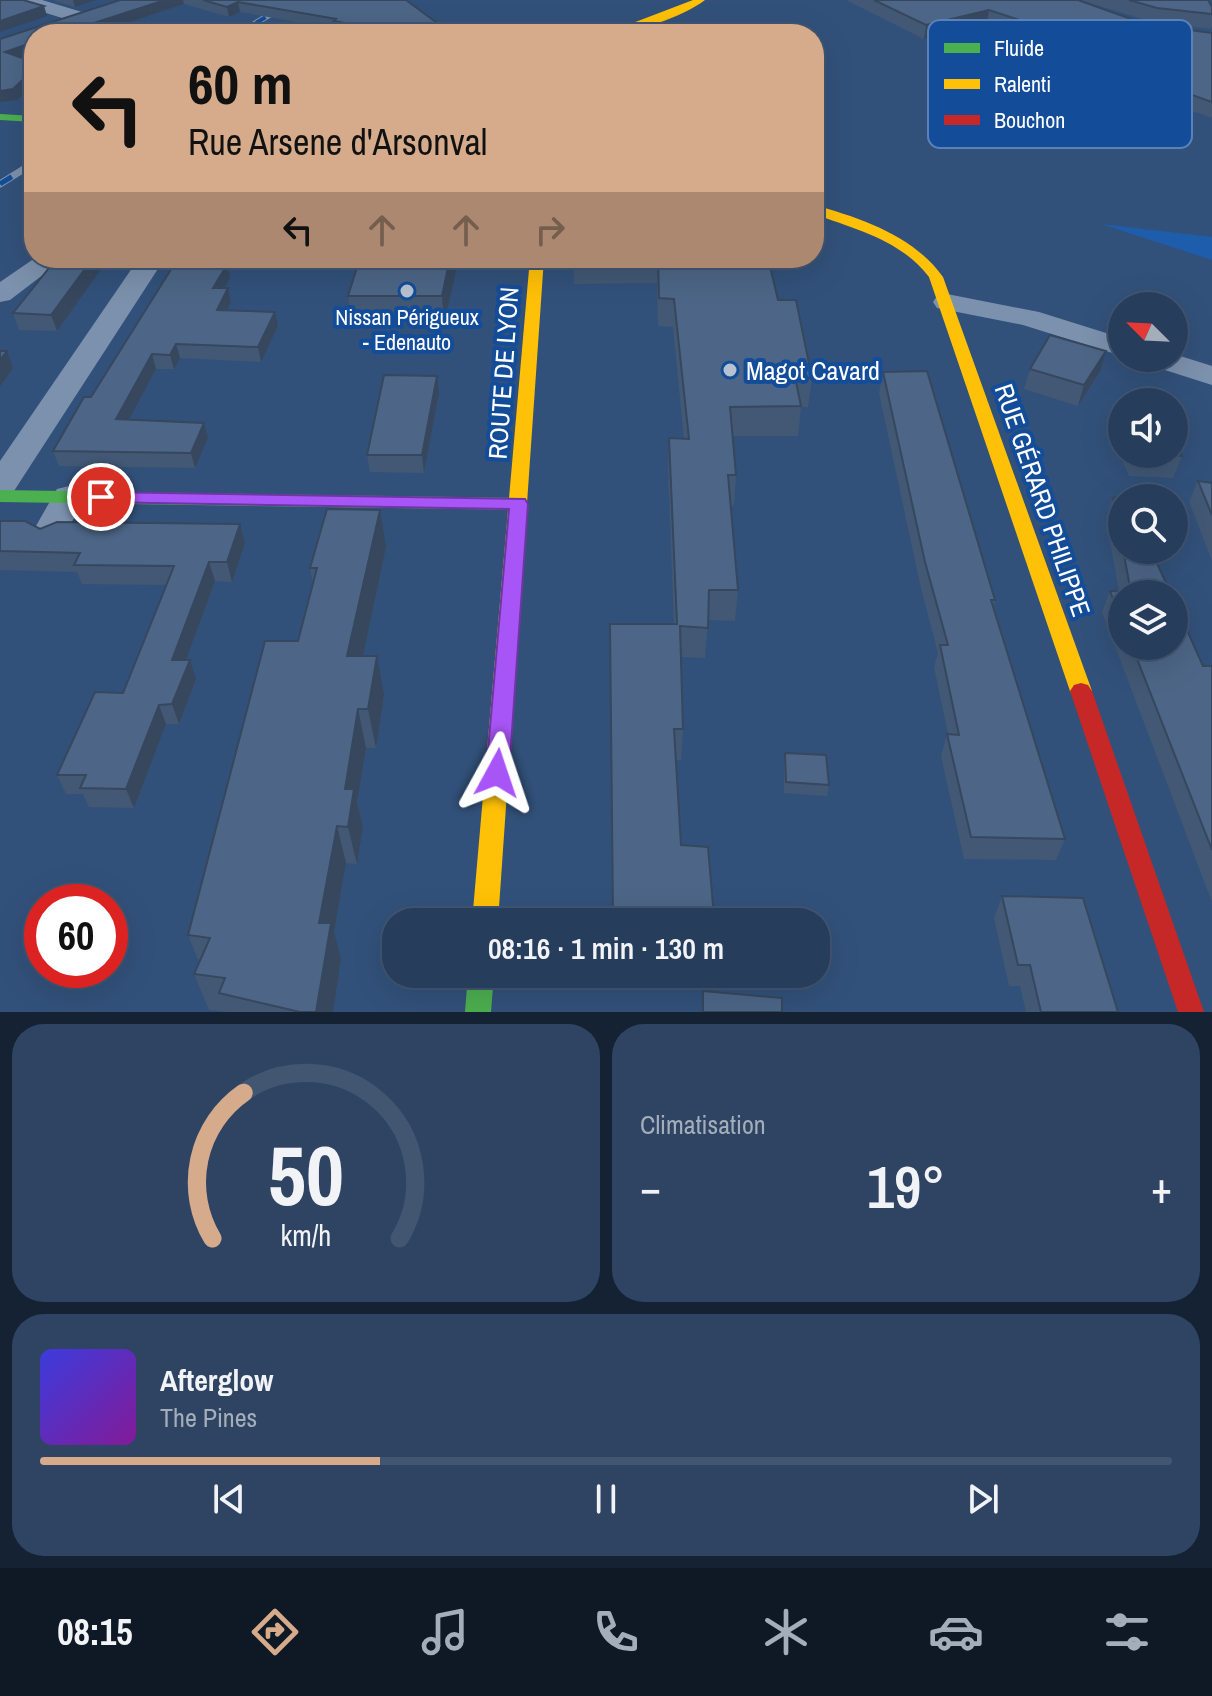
<!DOCTYPE html>
<html lang="fr">
<head>
<meta charset="utf-8">
<style>
  body { margin:0; font-family:"Archivo Narrow",sans-serif; background:#2e4462; color:#f1f3f6; height:100vh; display:flex; flex-direction:column; font-size:30px; white-space:nowrap }
  * { box-sizing:border-box; margin:0 }
  p { font-size:26px; color:#a4aebb }
  .icon { flex:none; width:44px; height:44px; fill:none; stroke:currentColor; stroke-width:2; stroke-linecap:round; stroke-linejoin:round }
  .map { position:relative; height:1012px; overflow:hidden }
  .side { display:flex; flex-direction:column; gap:12px; padding:12px; background:#152233; flex:1 }
  .side>* { flex:none }
  .guide { position:absolute; left:24px; top:24px; width:800px; height:244px; border-radius:32px; box-shadow:0 8px 32px #0002,0 0 0 2px #425672; background:#d6ab8b; color:#111; overflow:hidden }
  .needle { width:52px; rotate:294deg }
  .controls { position:absolute; left:1108px; top:292px; display:grid; gap:16px }
  .controls a { display:grid; place-items:center; width:80px; height:80px; border-radius:50%; background:#263d5c; box-shadow:0 8px 32px #0002,0 0 0 2px #425672; font-size:40px }
  .speed { position:absolute; left:24px; top:884px; display:flex; gap:16px; font-size:40px; font-weight:700; text-align:center }
  .speed>* { display:grid; place-content:center; width:104px; height:104px; border-radius:50%; background:#263d5c; box-shadow:0 8px 32px #0002,0 0 0 2px #425672; line-height:1 }
  .speed .limit { border:12px solid #d22; background:#fff; color:#111 }
  .pin { position:absolute; display:grid; place-items:center; width:68px; height:68px; color:#fff; margin:-34px; border:4px solid #fff; border-radius:50%; box-shadow:0 2px 8px #0007 }
  .me { position:absolute; width:88px; margin:-44px; rotate:5deg; stroke-linejoin:round; filter:drop-shadow(0 0 6px #0008) }
  .turn { display:flex; align-items:center; gap:28px; height:168px; padding:0 32px; font-size:36px }
  .turn .icon { width:104px; height:104px; stroke-width:2.5 }
  .turn b { display:block; font-size:56px; line-height:68px }
  .lanes { display:flex; align-items:center; height:76px; padding:0 32px; background:#0003; justify-content:center; gap:40px; direction:ltr }
  .lanes .off { opacity:.35 }
  .big { font-size:60px; font-weight:600; line-height:1.1 }
  .side .tile { flex:1; display:flex; flex-direction:column; justify-content:center; gap:12px; min-width:0; padding:0 28px; border-radius:32px; background:#2e4462 }
  .side .dial { align-items:center; gap:0 }
  .dial svg { height:208px; overflow:visible; fill:none; stroke:#425672; stroke-width:7; stroke-linecap:round; text-anchor:middle }
  .dial text { fill:#f1f3f6; stroke:none }
  .song { display:flex; align-items:center; gap:24px }
  .cover { width:96px; height:96px; border-radius:12px; background:linear-gradient(135deg,hsl(240 70% 55%),hsl(290 70% 35%)) }
  .played { height:8px; border-radius:4px; background:linear-gradient(90deg,#d6ab8b 30%,#425672 30%) }
  .keys { display:flex; justify-content:space-around; direction:ltr }
  .heat { display:flex; justify-content:space-between; align-items:center; font-size:44px; direction:ltr }
  .side .tiles { flex:1; display:grid; gap:12px; grid-template-columns:1fr 1fr }
  .tile:last-child { grid-column:span 2 }
  .trip { position:absolute; left:382px; top:908px; width:448px; height:80px; border-radius:32px; background:#263d5c; box-shadow:0 8px 32px #0002,0 0 0 2px #425672; font-weight:600; line-height:80px; text-align:center }
  .dock { display:flex; height:128px; justify-content:space-around; align-items:center; background:#0f1825; color:#a4aebb }
  .dock .icon { width:56px; height:56px }
  .dock .active { color:#d6ab8b }
  .dock b { font-size:36px; color:#f1f3f6 }
  .map>svg:first-child { display:block }
  .green { fill:#1e5dab }
  .lines { fill:none; stroke-linecap:round; stroke-linejoin:round }
  .street { fill:#7c91ad; fill-rule:evenodd }
  .fast { fill:#4caf50; fill-rule:evenodd }
  .slow { fill:#ffc107; fill-rule:evenodd }
  .jam { fill:#c62828; fill-rule:evenodd }
  .rail-far1-casing { stroke:#7d91ab; stroke-width:6 }
  .rail-casing { stroke:#7d91ab; stroke-width:7 }
  .rail-far1 { stroke:#134d99; stroke-width:4; stroke-dasharray:11; stroke-linecap:butt }
  .rail { stroke:#134d99; stroke-width:5; stroke-dasharray:14; stroke-linecap:butt }
  .wall { fill:#425874 }
  .shaded-wall { fill:#36475e }
  .building { fill:#4d6687; stroke:#36475e; stroke-width:2 }
  .route { fill:#a855f7; stroke:#6d37a1; stroke-width:2 }
  .poi-dot { fill:#b7c2d0; stroke:#134d99; stroke-width:3 }
  .labels { text-anchor:middle; dominant-baseline:central; stroke-width:8; stroke-linejoin:round; paint-order:stroke }
  .far-poi-label { font-size:22px; fill:#fff; stroke:#134d99 }
  .poi-label { font-size:26px; fill:#fff; stroke:#134d99; text-anchor:start }
  .street-label { font-size:26px; fill:#fff; stroke:#134d99 }
  .key { fill:#134d99; stroke:#5a82b8; stroke-width:2 }
  .key-label { font-size:22px; fill:#fff }
</style>
</head>
<body>
<div class="map">
<svg width="1212" height="1012" viewBox="0 0 1212 1012">
  <rect width="100%" height="100%" fill="#32517a"/>
  <path class="green" d="M 1101,224 L 1212,237 L 1212,260 Z"/>
  <g class="lines">
    <path class="street" d="M 14,0 L 42,0 L 82,12 L 84,16 L 75,22 L 17,4 Z
      M 35,258 L 65,258 L 10,300 L 0,302 L 0,282 Z
      M 139,258 L 165,258 L 12,494 L 0,497 L 0,461 Z
      M 947,294 L 1039,312 L 1122,338 L 1122,356 L 1023,325 L 937,308 L 933,302 L 937,296 Z
      M 1174,354 L 1212,366 L 1212,385 L 1146,364 L 1141,358 L 1174,358 Z
      M 69,486 L 81,489 L 86,497 L 61,541 L 49,545 L 37,541 L 32,533 L 57,489 Z"/>
    <path class="fast" d="M 0,114 L 34,116 L 34,122 L 0,120 Z
      M 0,490 L 519,498 L 528,504 L 519,510 L 0,502 Z
      M 468,974 L 494,974 L 491,1012 L 465,1012 Z"/>
    <path class="slow" d="M 693,0 L 705,0 C 683,17 632,34 604,34 Z
      M 814,205 C 861,218 914,236 943,277 L 1092,691 L 1088,697 L 1081,699 L 1074,697 L 1070,691 L 929,277 C 901,240 855,229 814,214 Z
      M 530,258 L 544,258 L 498,922 L 472,922 Z"/>
    <path class="jam" d="M 1081,683 L 1088,685 L 1092,691 L 1204,1012 L 1178,1012 L 1070,691 L 1074,685 Z"/>
    <g class="rail-far1-casing">
      <path id="rail-far1" d="M 237,34 L 295,0
        M 29,166 L 34,163"/>
    </g>
    <g class="rail-casing">
      <path id="rail" d="M 0,184 L 32,164"/>
    </g>
    <use href="#rail-far1" class="rail-far1"/>
    <use href="#rail" class="rail"/>
  </g>
  <path class="wall" d="M 52,0 L 97,0 L 75,7 Z
    M 120,0 L 406,0 L 452,34 L 354,34 L 335,31 L 335,29 L 240,12 L 229,17 L 184,4 L 94,34 L 34,34 L 22,58 L 17,100 L 0,39 Z
    M 846,0 L 1078,0 L 1145,24 L 1212,33 L 1212,118 L 1069,67 L 1073,53 L 1074,53 L 987,23 L 924,39 Z
    M 1079,0 L 1208,0 L 1212,7 L 1212,26 L 1211,29 L 1153,22 Z
    M 57,258 L 109,258 L 57,331 L 19,330 L 13,313 Z
    M 459,258 L 444,324 L 352,324 L 348,296 Z
    M 573,258 L 768,258 L 778,300 L 812,378 L 808,407 L 801,407 L 798,436 L 733,436 L 736,475 L 734,505 L 730,505 L 738,590 L 735,621 L 708,620 L 705,658 L 681,657 L 683,729 L 681,760 L 676,760 L 681,845 L 714,917 L 713,922 L 612,922 L 610,624 L 674,624 L 668,468 L 669,438 L 684,439 L 673,327 L 658,326 L 657,283 L 574,284 Z
    M 227,265 L 230,278 L 224,288 L 228,288 L 231,302 L 227,310 L 278,326 L 261,362 L 180,358 L 174,369 L 156,369 L 128,420 L 204,423 L 208,438 L 195,468 L 59,466 L 53,451 L 91,397 Z
    M 1030,369 L 1100,371 L 1078,406 L 1024,389 Z
    M 883,372 L 995,600 L 994,606 L 1065,839 L 1056,860 L 964,859 L 941,756 L 947,734 L 948,734 L 934,667 L 938,653 L 920,584 L 879,393 Z
    M 439,393 L 424,473 L 370,472 L 367,455 Z
    M 1118,410 L 1122,410 L 1122,454 L 1174,454 L 1182,456 L 1173,478 L 1129,476 L 1110,432 Z
    M 1198,481 L 1212,483 L 1212,561 L 1189,502 Z
    M 1113,498 L 1122,498 L 1122,550 L 1151,550 L 1171,594 L 1122,594 L 1122,646 L 1174,646 L 1203,666 L 1212,666 L 1212,902 L 1102,612 L 1110,591 L 1119,591 L 1106,519 Z
    M 0,521 L 40,529 L 240,524 L 245,543 L 232,582 L 215,581 L 186,660 L 196,679 L 179,724 L 166,724 L 134,808 L 89,807 L 83,794 L 66,794 L 57,775 L 123,693 L 166,585 L 82,584 L 77,572 L 0,570 Z
    M 386,547 L 363,656 L 384,695 L 376,748 L 366,748 L 357,803 L 363,827 L 357,864 L 346,863 L 334,932 L 341,959 L 333,1012 L 226,1012 L 209,1010 L 194,974 L 199,962 L 188,935 L 298,641 L 313,583 L 310,568 Z
    M 785,753 L 829,785 L 827,796 L 784,793 L 784,764 Z
    M 1002,896 L 1118,1012 L 1026,1012 L 1020,986 L 1009,986 L 994,918 Z"/>
  <path class="shaded-wall" d="M 73,0 L 97,0 L 75,7 Z
    M 165,0 L 183,0 L 184,4 L 94,34 L 60,34 Z
    M 238,2 L 240,12 L 229,17 L 227,7 Z
    M 44,6 L 47,16 L 0,32 L 0,21 Z
    M 989,10 L 987,23 L 924,39 L 926,25 Z
    M 34,42 L 34,54 L 8,62 L 5,52 Z
    M 34,69 L 34,83 L 17,100 L 0,102 L 0,91 Z
    M 93,258 L 109,258 L 57,331 L 51,315 Z
    M 450,258 L 459,258 L 444,324 L 442,296 Z
    M 227,265 L 230,278 L 217,302 L 213,288 Z
    M 228,288 L 231,302 L 220,324 L 217,310 Z
    M 275,312 L 278,326 L 261,362 L 258,347 Z
    M 176,344 L 180,358 L 174,369 L 170,355 Z
    M 7,351 L 13,368 L 0,386 L 0,360 Z
    M 1106,351 L 1100,371 L 1078,406 L 1084,385 Z
    M 152,354 L 156,369 L 121,434 L 116,419 Z
    M 437,376 L 439,393 L 424,473 L 422,455 Z
    M 204,423 L 208,438 L 195,468 L 191,453 Z
    M 380,510 L 386,547 L 355,694 L 347,656 Z
    M 240,524 L 245,543 L 232,582 L 227,562 Z
    M 209,562 L 215,581 L 179,679 L 172,660 Z
    M 377,656 L 384,695 L 376,748 L 368,709 Z
    M 190,660 L 196,679 L 179,724 L 172,704 Z
    M 159,705 L 166,724 L 134,808 L 126,789 Z
    M 358,709 L 366,748 L 357,803 L 363,827 L 357,864 L 348,827 L 345,789 Z
    M 337,826 L 346,863 L 334,932 L 341,959 L 333,1012 L 316,1012 L 319,923 Z"/>
  <path class="building" d="M 0,0 L 23,0 L 44,6 L 0,21 Z
    M 120,0 L 165,0 L 60,34 L 34,34 L 34,42 L 5,52 L 34,62 L 34,69 L 13,89 L 0,91 L 0,39 Z
    M 203,0 L 406,0 L 452,34 L 363,34 L 358,33 L 369,27 L 334,21 L 336,19 L 238,2 L 227,7 Z
    M 874,0 L 1078,0 L 1145,24 L 1212,33 L 1212,102 L 1073,53 L 1099,46 L 989,10 L 926,25 Z
    M 1129,0 L 1208,0 L 1212,7 L 1212,14 L 1157,8 Z
    M 57,258 L 93,258 L 51,315 L 13,313 Z
    M 360,258 L 450,258 L 442,296 L 348,296 Z
    M 658,258 L 768,258 L 778,300 L 796,300 L 812,378 L 795,377 L 801,406 L 730,407 L 736,475 L 728,475 L 738,590 L 709,590 L 708,628 L 680,626 L 683,729 L 674,729 L 681,845 L 708,847 L 714,917 L 613,917 L 610,624 L 677,624 L 669,438 L 689,439 L 674,299 L 659,298 Z
    M 175,263 L 227,265 L 213,288 L 228,288 L 217,310 L 275,312 L 258,347 L 176,344 L 170,355 L 152,354 L 116,419 L 204,423 L 191,453 L 53,451 L 84,397 L 91,397 Z
    M 1050,335 L 1106,351 L 1084,385 L 1030,369 Z
    M 0,351 L 7,351 L 0,360 Z
    M 927,371 L 995,600 L 991,600 L 1065,839 L 971,837 L 947,734 L 959,735 L 940,645 L 948,645 L 925,562 L 883,372 Z
    M 384,375 L 437,376 L 422,455 L 367,455 Z
    M 1118,410 L 1122,410 L 1122,420 Z
    M 1174,440 L 1182,456 L 1137,454 L 1174,454 Z
    M 1198,481 L 1212,483 L 1212,515 Z
    M 1126,494 L 1128,498 L 1122,498 L 1122,545 L 1113,498 Z
    M 327,509 L 380,510 L 347,656 L 377,656 L 368,709 L 358,709 L 345,789 L 354,789 L 348,827 L 337,826 L 319,923 L 331,923 L 316,1012 L 300,1012 L 219,993 L 225,978 L 194,974 L 210,938 L 188,935 L 265,641 L 298,641 L 317,568 L 310,568 Z
    M 0,521 L 25,521 L 40,529 L 57,522 L 240,524 L 227,562 L 209,562 L 172,660 L 190,660 L 172,704 L 159,705 L 126,789 L 80,788 L 86,775 L 57,775 L 95,692 L 123,693 L 174,566 L 74,565 L 80,553 L 0,551 Z
    M 1123,550 L 1151,550 L 1171,594 L 1122,594 L 1122,621 L 1110,591 L 1131,592 Z
    M 1174,601 L 1203,666 L 1212,666 L 1212,850 L 1132,646 L 1174,646 Z
    M 785,753 L 826,755 L 829,785 L 786,782 Z
    M 1002,896 L 1083,898 L 1118,1012 L 1041,1012 L 1030,965 L 1018,965 Z
    M 703,991 L 782,998 L 782,1012 L 703,1012 Z"/>
  <path class="route" d="M 101,492 L 525,499 L 528,504 L 509,773 L 505,779 L 497,782 L 489,779 L 486,773 L 509,509 L 95,502 L 92,497 Z"/>
  <g class="poi-dot">
    <circle cx="407" cy="291" r="8"/>
    <circle cx="730" cy="370" r="8"/>
  </g>
  <g class="labels">
    <g class="far-poi-label">
      <text x="407" y="317">Nissan Périgueux<tspan x="407" dy="25">- Edenauto</tspan></text>
    </g>
    <g class="poi-label">
      <text x="746" y="370">Magot Cavard</text>
    </g>
    <g class="street-label">
      <text transform="translate(503 373) rotate(-86)">ROUTE DE LYON</text>
      <text transform="translate(1043 500) rotate(71)">RUE GÉRARD PHILIPPE</text>
    </g>
  </g>
  <rect x="928" y="20" width="264" height="128" rx="12" class="key"/>
  <rect x="944" y="43" width="36" height="10" fill="#4caf50"/>
  <rect x="944" y="79" width="36" height="10" fill="#ffc107"/>
  <rect x="944" y="115" width="36" height="10" fill="#c62828"/>
  <g class="key-label">
    <text x="994" y="56">Fluide</text>
    <text x="994" y="92">Ralenti</text>
    <text x="994" y="128">Bouchon</text>
  </g>
</svg>
<div class="controls">
<a><svg class="needle" viewBox="-14 -14 28 28"><path d="M0-13l5 13h-10z" fill="#e53935"/><path d="M0 13l5-13h-10z" fill="#a4aebb"/></svg></a>
<a><svg class="icon" aria-label="sound" viewBox="0 0 24 24"><path d="M4 9h4l5-4v14l-5-4H4zM17 9q2 3 0 6"/></svg></a>
<a><svg class="icon" aria-label="search" viewBox="0 0 24 24"><circle cx="10" cy="10" r="6"/><path d="M15 15l6 6"/></svg></a>
<a><svg class="icon" aria-label="layers" viewBox="0 0 24 24"><path d="M12 4l9 5-9 5-9-5zM3 14l9 5 9-5"/></svg></a>
</div>
<div class="speed"><div class="limit">60</div></div>
<div class="pin" style="left:101px;top:497px;background:#d93025"><svg class="icon" aria-label="arrive" viewBox="0 0 24 24"><path d="M6 21V4h12l-3 4 3 4H6"/></svg></div>
<svg class="me" style="left:497px;top:773px" viewBox="-20 -20 40 40"><path d="M0-17L14 15 0 8-14 15z" fill="#a855f7" stroke="#fff" stroke-width="4"/></svg>
<div class="trip">08:16 · 1 min · 130 m</div>
<div class="guide">
<div class="turn"><svg class="icon" aria-label="left" viewBox="0 0 24 24"><path d="M17 20v-9H6M10 6l-5 5 5 5"/></svg><div><b>60 m</b>Rue Arsene d'Arsonval</div></div>
<div class="lanes"><svg class="icon" aria-label="left" viewBox="0 0 24 24"><path d="M17 20v-9H6M10 6l-5 5 5 5"/></svg><svg class="icon off" aria-label="ahead" viewBox="0 0 24 24"><path d="M12 20V5M6 11l6-6 6 6"/></svg><svg class="icon off" aria-label="ahead" viewBox="0 0 24 24"><path d="M12 20V5M6 11l6-6 6 6"/></svg><svg class="icon off" aria-label="right" viewBox="0 0 24 24"><path d="M7 20v-9h11M14 6l5 5-5 5"/></svg></div>
</div>
</div>
<section class="side">
<div class="tiles">
<div class="tile dial"><svg viewBox="0 0 100 80">
<path d="M14 69A42 42 0 1 1 86 69"/>
<path d="M14 69A42 42 0 0 1 26 13" stroke="#d6ab8b"/>
<text x="50" y="56" font-size="32" font-weight="700">50</text>
<text x="50" y="72" font-size="11">km/h</text>
</svg></div>
<div class="tile"><p>Climatisation</p>
<div class="heat"><a>−</a><b class="big">19°</b><a>+</a></div>
</div>
<div class="tile">
<div class="song"><i class="cover"></i><div><b>Afterglow</b><p>The Pines</p></div></div>
<div class="played"></div>
<div class="keys"><svg class="icon" aria-label="previous" viewBox="0 0 24 24"><path d="M18 5L8 12l10 7zM5 5v14"/></svg><svg class="icon" aria-label="pause" viewBox="0 0 24 24"><path d="M8 5v14M16 5v14"/></svg><svg class="icon" aria-label="next" viewBox="0 0 24 24"><path d="M6 5l10 7-10 7zM19 5v14"/></svg></div>
</div>
</div>
</section>
<nav class="dock">
<b>08:15</b>
<svg class="icon active" aria-label="directions" viewBox="0 0 24 24"><path d="M12 3l9 9-9 9-9-9zM9 14v-3h6M13 9l2 2-2 2"/></svg>
<svg class="icon" aria-label="music" viewBox="0 0 24 24"><path d="M9 18V5l10-2v13"/><circle cx="6" cy="18" r="3"/><circle cx="16" cy="16" r="3"/></svg>
<svg class="icon" aria-label="phone" viewBox="0 0 24 24"><path d="M5 4h4l2 5-3 2q2 4 5 5l2-3 5 2v4C11 20 4 13 5 4z"/></svg>
<svg class="icon" aria-label="climate" viewBox="0 0 24 24"><path d="M12 3v18M4 7l16 10M4 17L20 7"/></svg>
<svg class="icon" aria-label="car" viewBox="0 0 24 24"><path d="M5 17H2v-5l4-1 3-4h7l3 4 3 1v5h-3M9 17h6M6 11h13"/><circle cx="7" cy="17" r="2"/><circle cx="17" cy="17" r="2"/></svg>
<svg class="icon" aria-label="filters" viewBox="0 0 24 24"><path d="M4 7h16M4 17h16"/><circle cx="9" cy="7" r="2"/><circle cx="15" cy="17" r="2"/></svg>
</nav>
</body>
</html>
